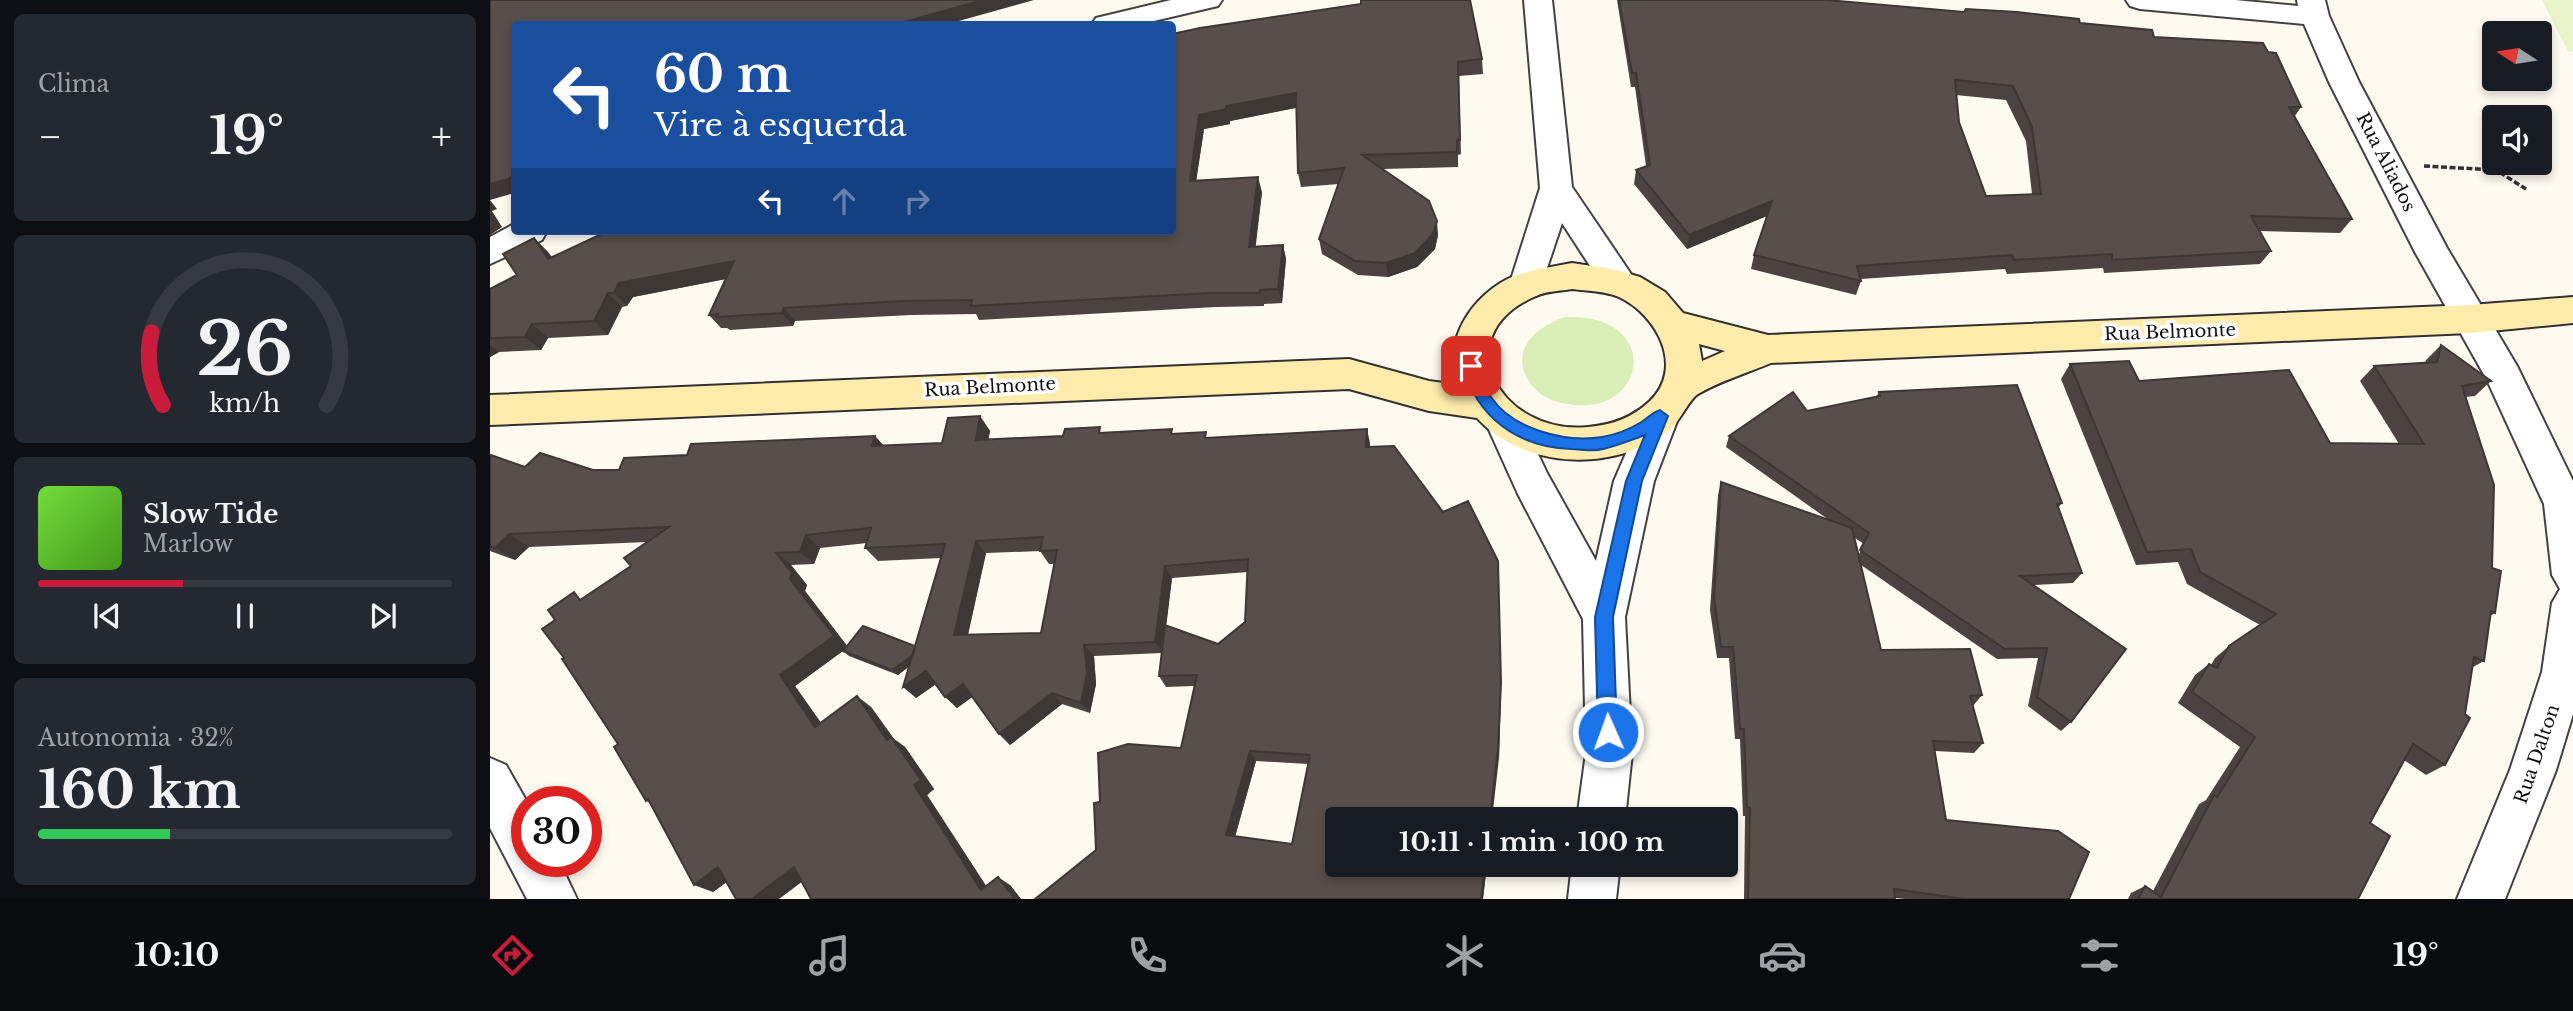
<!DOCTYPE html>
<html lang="pt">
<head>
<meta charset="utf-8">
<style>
  body { margin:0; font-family:"Libre Baskerville",serif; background:#242831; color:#f1f3f6; height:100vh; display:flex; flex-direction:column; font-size:26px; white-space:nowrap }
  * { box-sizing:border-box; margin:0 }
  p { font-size:23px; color:#9ea1a6 }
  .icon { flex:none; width:38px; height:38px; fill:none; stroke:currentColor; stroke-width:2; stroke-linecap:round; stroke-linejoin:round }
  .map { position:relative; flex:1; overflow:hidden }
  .drawer { display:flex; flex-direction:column; gap:14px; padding:14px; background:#0d0f14; width:490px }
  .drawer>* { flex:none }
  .guide { position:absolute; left:21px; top:21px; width:665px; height:214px; border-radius:7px; box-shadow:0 4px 10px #0003; background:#1a4fa0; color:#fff; overflow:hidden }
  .needle { width:46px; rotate:282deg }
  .buttons { position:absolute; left:1992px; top:21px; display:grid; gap:14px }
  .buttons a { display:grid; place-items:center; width:70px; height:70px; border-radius:7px; background:#171b24; box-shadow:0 4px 10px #0003; font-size:35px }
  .speed { position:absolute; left:21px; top:786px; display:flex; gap:14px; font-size:35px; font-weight:700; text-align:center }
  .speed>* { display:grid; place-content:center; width:91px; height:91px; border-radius:50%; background:#171b24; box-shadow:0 4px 10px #0003; line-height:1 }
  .speed .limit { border:10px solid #d22; background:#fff; color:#111 }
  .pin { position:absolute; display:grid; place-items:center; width:60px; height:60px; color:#fff; margin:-30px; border-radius:14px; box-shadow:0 4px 10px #0006 }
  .me { position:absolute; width:77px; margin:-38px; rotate:358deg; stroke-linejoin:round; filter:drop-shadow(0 0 5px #0008) }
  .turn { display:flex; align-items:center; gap:24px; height:147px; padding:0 28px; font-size:32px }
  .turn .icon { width:91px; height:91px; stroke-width:2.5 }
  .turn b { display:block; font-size:49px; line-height:60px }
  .lanes { display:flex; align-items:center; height:66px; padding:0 28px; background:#0003; justify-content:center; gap:35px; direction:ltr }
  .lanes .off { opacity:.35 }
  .big { font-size:52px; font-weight:700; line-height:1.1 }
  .drawer .card { flex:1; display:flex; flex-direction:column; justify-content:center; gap:10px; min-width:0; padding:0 24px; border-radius:10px; background:#242831 }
  .drawer .dial { align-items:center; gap:0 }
  .dial svg { height:182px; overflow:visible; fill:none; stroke:#363941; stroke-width:7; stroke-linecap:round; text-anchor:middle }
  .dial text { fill:#f1f3f6; stroke:none }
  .song { display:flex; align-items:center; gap:21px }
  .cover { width:84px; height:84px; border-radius:10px; background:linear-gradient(135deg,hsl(100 70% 55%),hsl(100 70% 35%)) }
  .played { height:7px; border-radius:4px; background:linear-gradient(90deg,#c91c3a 35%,#363941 35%) }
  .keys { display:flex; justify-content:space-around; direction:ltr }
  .heat { display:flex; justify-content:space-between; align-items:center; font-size:38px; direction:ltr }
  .charge { height:10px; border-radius:5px; background:linear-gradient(90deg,#34c759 32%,#363941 0) }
  .trip { position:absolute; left:835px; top:807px; width:413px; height:70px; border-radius:7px; background:#171b24; box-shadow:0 4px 10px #0003; font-weight:700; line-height:70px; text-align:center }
  .tab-bar { display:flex; height:112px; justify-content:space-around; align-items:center; background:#090b0e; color:#9ea1a6 }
  .tab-bar .icon { width:49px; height:49px }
  .tab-bar .active { color:#c91c3a }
  .tab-bar b { font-size:32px; color:#f1f3f6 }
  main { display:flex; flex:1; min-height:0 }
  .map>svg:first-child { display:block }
  .green { fill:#d9edb6 }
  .pitch { fill:#eaf3c9 }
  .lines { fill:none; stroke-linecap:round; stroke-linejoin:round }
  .street-casing { stroke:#424242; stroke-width:4 }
  .secondary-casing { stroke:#313131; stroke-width:4 }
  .path { stroke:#313131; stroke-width:3.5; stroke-dasharray:6 2.5; stroke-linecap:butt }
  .street { fill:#fff; fill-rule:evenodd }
  .secondary { fill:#ffebab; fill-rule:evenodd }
  .wall { fill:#4c4340; fill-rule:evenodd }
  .shaded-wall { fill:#3e3734 }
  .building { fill:#584e4a; stroke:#3e3734; stroke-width:2; fill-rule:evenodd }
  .route { fill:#1a73e8; stroke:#114b97; stroke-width:2 }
  .labels { text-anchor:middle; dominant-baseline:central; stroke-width:7; stroke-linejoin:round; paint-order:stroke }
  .street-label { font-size:18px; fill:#0f0f0f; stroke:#fff }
</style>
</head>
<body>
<main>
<section class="drawer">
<div class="card"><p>Clima</p>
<div class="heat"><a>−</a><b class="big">19°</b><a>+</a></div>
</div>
<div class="card dial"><svg viewBox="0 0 100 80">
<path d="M14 69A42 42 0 1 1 86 69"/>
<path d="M14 69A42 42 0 0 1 9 37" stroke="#c91c3a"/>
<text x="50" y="56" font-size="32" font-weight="700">26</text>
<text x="50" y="72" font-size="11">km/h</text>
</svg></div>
<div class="card">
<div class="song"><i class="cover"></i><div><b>Slow Tide</b><p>Marlow</p></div></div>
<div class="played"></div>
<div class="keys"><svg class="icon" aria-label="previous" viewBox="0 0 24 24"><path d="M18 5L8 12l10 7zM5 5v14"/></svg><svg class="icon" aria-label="pause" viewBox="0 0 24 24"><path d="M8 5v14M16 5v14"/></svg><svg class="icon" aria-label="next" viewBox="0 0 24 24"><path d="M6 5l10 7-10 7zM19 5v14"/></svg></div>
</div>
<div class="card"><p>Autonomia · 32%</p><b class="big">160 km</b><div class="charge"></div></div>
</section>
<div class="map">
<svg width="2083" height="899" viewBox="0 0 2083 899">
  <rect width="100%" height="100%" fill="#fffaf0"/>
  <path class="green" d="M 1076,317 C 1173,313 1159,418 1077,404 C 1063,402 1048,395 1040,383 C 1018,351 1046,326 1076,317 Z"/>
  <path class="pitch" d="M 2052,0 L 2083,0 L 2083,52 L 2078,51 Z"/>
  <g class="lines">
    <g class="street-casing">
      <path id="street" d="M 681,0 L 732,0 L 728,6 L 651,24 L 602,24 L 606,18 Z
        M 1034,0 L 1062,0 L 1082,187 L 1141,274 L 1146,283 L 1141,292 L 1129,296 L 1117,292 L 1072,223 L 1048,295 L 1036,299 L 1024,295 L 1019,286 L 1050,188 Z
        M 1636,0 L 1745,0 L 1808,6 L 1807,0 L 1835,0 L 1839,16 L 1869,82 L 1957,248 L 2027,366 L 2083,481 L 2083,714 L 2066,770 L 2015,899 L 1967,899 L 2020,770 L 2052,672 L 2062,603 L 2070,589 L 2062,575 L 2054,504 L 1997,380 L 1925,252 L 1839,82 L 1814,24 L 1650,9 L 1640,6 Z
        M 24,224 L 24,231 L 57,231 L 52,240 L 0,264 L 0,237 Z
        M 1170,401 L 1183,405 L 1189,416 L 1164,481 L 1135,617 L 1142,753 L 1135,819 L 1087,819 L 1096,753 L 1093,619 L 1028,494 L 995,421 L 1001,410 L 1014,406 L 1027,410 L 1057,473 L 1106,561 L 1124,481 L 1157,405 Z
        M 0,758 L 16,765 L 37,802 L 37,861 L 69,861 L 87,899 L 37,899 L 0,828 Z
        M 1082,864 L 1130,864 L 1126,899 L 1078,899 Z"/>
    </g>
    <g class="secondary-casing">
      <path id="secondary" d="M 1082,263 L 1122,269 L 1150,277 L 1175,292 L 1193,313 L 1278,335 L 1980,305 L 2083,297 L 2083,323 L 1980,333 L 1281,363 C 1257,373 1230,381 1208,394 C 1199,399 1190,422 1178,431 C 1124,473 1033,469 987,418 L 939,411 L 859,389 L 0,425 L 0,395 L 859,359 L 939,381 L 969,385 C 950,342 983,293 1024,276 C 1043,269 1062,267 1082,263 ZM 1082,289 C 1097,291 1115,291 1129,297 C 1167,315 1195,367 1160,401 C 1142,418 1122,425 1098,427 C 1010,436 954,335 1046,296 C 1057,291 1070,291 1082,289 ZM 1209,344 L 1235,351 L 1212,361 Z"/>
    </g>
    <path class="path" d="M 1934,166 L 2006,170 L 2036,189"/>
    <use href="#street" class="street"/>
    <use href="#secondary" class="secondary"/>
  </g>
  <path class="wall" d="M 1127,0 L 1337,0 L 1590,23 L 1664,37 L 1778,52 L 1811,107 L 1805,116 L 1862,219 L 1850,233 L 1769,231 L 1781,251 L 1770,264 L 1614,273 L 1613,268 L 1517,274 L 1515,269 L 1371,279 L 1371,281 L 1366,295 L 1261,269 L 1264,255 L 1277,216 L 1197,249 L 1144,184 L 1146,170 L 1156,166 L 1145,87 L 1141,87 ZM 1466,95 L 1516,100 L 1536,141 L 1542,194 L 1496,196 L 1469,122 Z
    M 682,34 L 992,59 L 993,74 L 969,76 L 971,154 L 968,155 L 968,167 L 893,169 L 948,235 L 945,249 L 927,267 L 898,277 L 868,275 L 832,254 L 829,239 L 849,184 L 811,187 L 808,173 L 806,108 L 740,121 L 740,124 L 714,129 L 706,181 L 772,192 L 765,246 L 793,245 L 796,259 L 792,303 L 774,304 L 774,306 L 726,307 L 489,320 L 486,314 L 421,315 L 305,321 L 303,326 L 240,330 L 237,328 L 231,328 L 219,315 L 236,279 L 143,297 L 137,306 L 132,307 L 118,335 L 58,338 L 51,350 L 9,352 L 0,357 L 0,289 L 27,275 L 44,238 L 58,252 L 62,257 L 682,231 Z
    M 1951,345 L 2001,381 L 1985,396 L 1975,397 L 2002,568 L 2005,613 L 2000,616 L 1994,661 L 1983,667 L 1955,765 L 1936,775 L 1914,760 L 1880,823 L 1868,899 L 1638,899 L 1641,893 L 1655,886 L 1663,891 L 1709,804 L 1716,800 L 1750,747 L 1688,703 L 1705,675 L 1719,664 L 1721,665 L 1725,658 L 1739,646 L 1770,625 L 1697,584 L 1688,562 L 1646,565 L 1571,379 L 1580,364 L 1649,381 L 1840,443 L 1909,444 L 1870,381 L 1884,366 L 1935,363 L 1936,360 Z
    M 1389,392 L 1572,503 L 1568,508 L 1592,573 L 1583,583 L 1544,585 L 1581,722 L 1571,731 L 1538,706 L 1548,658 L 1507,659 L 1371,565 L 1391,650 L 1492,695 L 1483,706 L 1493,743 L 1484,753 L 1445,751 L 1456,820 L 1579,899 L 1415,899 L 1405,898 L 1405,899 L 1254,899 L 1255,816 L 1253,816 L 1250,739 L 1245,739 L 1239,658 L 1227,658 L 1220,610 L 1228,495 L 1231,482 L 1339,520 L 1236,447 L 1239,436 L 1317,411 L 1386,397 ZM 1365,538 L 1374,544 L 1369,554 Z
    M 490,416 L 500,431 L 498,439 L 573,436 L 614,433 L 684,434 L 718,438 L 880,443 L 880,447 L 1011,693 L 1009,758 L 847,864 L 997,864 L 993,899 L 545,899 L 606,850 L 610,802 L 691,748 L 704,686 L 676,687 L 669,676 L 672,653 L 604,656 L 606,684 L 600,713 L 572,704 L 520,745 L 482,697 L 467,708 L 446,684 L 426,698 L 419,666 L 408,675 L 359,656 L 353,651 L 305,686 L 331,723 L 381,707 L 404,739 L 415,747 L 444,789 L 437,795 L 496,886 L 520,885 L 531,899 L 312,882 L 237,882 L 223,892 L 161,803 L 156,801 L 128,744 L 74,658 L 65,620 L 94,598 L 141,566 L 157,542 L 39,547 L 25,560 L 0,551 L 0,457 L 35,467 L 103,470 L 129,470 L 197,455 L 385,436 L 394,446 L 452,443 ZM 377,543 L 375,548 L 388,561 L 451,558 L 425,646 L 357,646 L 315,591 L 317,585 L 301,565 L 324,564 L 330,548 ZM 550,551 L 559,564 L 564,564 L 551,633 L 478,635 L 496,553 ZM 758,572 L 755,622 L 728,644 L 676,625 L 682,578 ZM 766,761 L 818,764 L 802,844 L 745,837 Z"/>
  <path class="shaded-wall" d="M 493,0 L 544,0 L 458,24 L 407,24 Z
    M 806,93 L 809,107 L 740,121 L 740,124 L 714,129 L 704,195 L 700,181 L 709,115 L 736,106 Z
    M 24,177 L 24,193 L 0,200 L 0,184 Z
    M 768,177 L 772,192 L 764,261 L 759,247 Z
    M 0,200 L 7,209 L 2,211 L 12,227 L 0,235 Z
    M 1282,201 L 1279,215 L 1197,249 L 1199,235 Z
    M 947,221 L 948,235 L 945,249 L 927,267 L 898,277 L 896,263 Z
    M 44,238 L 58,252 L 72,272 L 58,259 Z
    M 793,245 L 796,259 L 792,303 L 788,289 Z
    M 244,261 L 256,275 L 143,297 L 137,306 L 124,293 L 129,283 Z
    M 118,293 L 132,307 L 118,335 L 104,321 Z
    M 294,308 L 305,321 L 303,326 L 292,313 Z
    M 42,324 L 58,338 L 51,350 L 35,337 Z
    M 0,345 L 9,352 L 0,357 Z
    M 490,416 L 500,431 L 496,454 L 486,440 Z
    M 877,429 L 880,443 L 879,461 L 876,447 Z
    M 385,436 L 397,450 L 382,446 Z
    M 19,534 L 39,547 L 25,560 L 5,548 Z
    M 316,535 L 330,548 L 324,564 L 310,552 Z
    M 486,541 L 496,553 L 475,647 L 464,635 Z
    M 286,553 L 301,565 L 317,585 L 315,591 L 358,647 L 305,686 L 341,737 L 325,727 L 290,675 L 300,579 Z
    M 1008,561 L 1011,693 L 1009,758 L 1002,819 L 1000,819 Z
    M 675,566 L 682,578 L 673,653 L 665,642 Z
    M 594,645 L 604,656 L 606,684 L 600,713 L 591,703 Z
    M 431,648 L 437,653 L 408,675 L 402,670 Z
    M 436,671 L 449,682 L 426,698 L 413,687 Z
    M 473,684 L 485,695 L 467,708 L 455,697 Z
    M 562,693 L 572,704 L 520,745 L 509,734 Z
    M 367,696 L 381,707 L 404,739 L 415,747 L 444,789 L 437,795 L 504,898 L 491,890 L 424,785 L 397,740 Z
    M 760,751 L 766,761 L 743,844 L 736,835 Z
    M 995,864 L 997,864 L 993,899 L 991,899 Z
    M 228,867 L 247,874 L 223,892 L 204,885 Z
    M 304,867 L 321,875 L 289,899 L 262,899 Z
    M 508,877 L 520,885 L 531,899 L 525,899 Z"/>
  <path class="building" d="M 0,0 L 493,0 L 407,24 L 24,24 L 24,177 L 0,184 Z
    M 871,0 L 980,0 L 992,59 L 968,62 L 970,140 L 967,140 L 967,152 L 872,155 L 939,201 L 947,221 L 943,234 L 925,253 L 896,263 L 865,261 L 829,239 L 854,168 L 808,173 L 806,93 L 736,106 L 736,109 L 709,115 L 700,181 L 768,177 L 759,247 L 793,245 L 788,289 L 770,290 L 770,293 L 722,293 L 481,306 L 482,300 L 412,301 L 294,308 L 292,313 L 227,317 L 228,314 L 219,315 L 244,261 L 129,283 L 124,293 L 118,293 L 104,321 L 42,324 L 35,337 L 0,338 L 0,289 L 27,275 L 13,254 L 44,238 L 58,259 L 118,231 L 682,231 L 682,34 L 710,28 L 871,4 Z
    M 1129,0 L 1337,0 L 1474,12 L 1476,9 L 1527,12 L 1589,19 L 1590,23 L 1662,30 L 1664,37 L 1773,43 L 1778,52 L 1786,53 L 1811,107 L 1799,107 L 1862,219 L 1761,216 L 1781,251 L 1622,260 L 1622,254 L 1524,260 L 1522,255 L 1367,266 L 1371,281 L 1264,255 L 1282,201 L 1199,235 L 1146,170 L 1160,165 L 1146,73 L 1142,73 ZM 1465,80 L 1523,86 L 1542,127 L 1551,194 L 1496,196 L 1469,122 Z
    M 1951,345 L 2001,381 L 1972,386 L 2004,485 L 2002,568 L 2011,571 L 2005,613 L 2001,611 L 1994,661 L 1984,657 L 1975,714 L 1980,718 L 1955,765 L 1923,744 L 1880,823 L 1900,836 L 1868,899 L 1648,899 L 1655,886 L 1671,897 L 1724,795 L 1727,797 L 1765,737 L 1702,692 L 1719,664 L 1727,668 L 1739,646 L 1786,614 L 1710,572 L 1701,549 L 1657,552 L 1580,364 L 1639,361 L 1649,381 L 1799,370 L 1840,443 L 1934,444 L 1884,366 L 1947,362 Z
    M 1527,385 L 1572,503 L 1567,504 L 1592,573 L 1530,576 L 1636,649 L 1581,722 L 1547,697 L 1557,648 L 1515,649 L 1370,550 L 1379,533 L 1239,436 L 1303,392 L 1317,411 L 1390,396 L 1389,392 Z
    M 490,416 L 486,440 L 573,436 L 575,429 L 610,427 L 609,433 L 682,429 L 681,434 L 716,432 L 715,438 L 877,429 L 876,447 L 904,446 L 953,512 L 978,501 L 1008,561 L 1011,683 L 1008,748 L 1000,819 L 847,819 L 847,864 L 995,864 L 991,899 L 545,899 L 606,850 L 604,803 L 610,802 L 608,753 L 638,744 L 691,748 L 707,675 L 669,676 L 675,625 L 728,644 L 755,622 L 758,559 L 675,566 L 665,642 L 594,645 L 597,673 L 591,703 L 562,693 L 509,734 L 473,684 L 455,697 L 436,671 L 413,687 L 455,544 L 375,548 L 381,528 L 316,535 L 310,552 L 286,553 L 302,573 L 300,579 L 344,636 L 290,675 L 325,727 L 367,696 L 397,740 L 401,737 L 431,780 L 424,785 L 491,890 L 508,877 L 525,899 L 321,899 L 304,867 L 262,899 L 246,899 L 228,867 L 204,885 L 158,799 L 156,801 L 124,747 L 128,744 L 72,659 L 74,658 L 52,629 L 65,620 L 58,610 L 84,592 L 90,600 L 141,566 L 134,558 L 179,527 L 19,534 L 5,548 L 0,546 L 0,457 L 1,455 L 35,467 L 50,453 L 103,470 L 129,470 L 134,458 L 197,455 L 201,444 L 385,436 L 382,446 L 452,443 L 458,418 ZM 553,537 L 550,551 L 567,550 L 551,633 L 464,635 L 486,541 ZM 760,751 L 820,755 L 802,844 L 736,835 Z
    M 1231,482 L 1362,528 L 1391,650 L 1480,649 L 1492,695 L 1480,696 L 1493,743 L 1443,741 L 1456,820 L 1568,831 L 1599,852 L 1579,899 L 1473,899 L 1404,889 L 1405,899 L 1258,899 L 1260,808 L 1257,807 L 1254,729 L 1250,729 L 1243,647 L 1231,647 L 1224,598 Z
    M 373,626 L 425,646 L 423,655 L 402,670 L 353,651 Z"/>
  <path class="route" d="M 981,360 L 986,362 C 992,373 993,385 1001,397 C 1022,429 1075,443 1112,437 C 1123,435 1138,430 1148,424 C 1156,420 1161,413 1170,410 L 1178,416 L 1152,481 L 1123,617 L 1127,732 L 1124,738 L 1118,741 L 1111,738 L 1108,732 L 1105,617 L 1136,481 L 1155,435 C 1141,440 1127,446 1113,449 C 1103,452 1091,449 1081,449 C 1028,447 987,418 973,366 Z"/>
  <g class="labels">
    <g class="street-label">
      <text transform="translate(1896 162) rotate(63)">Rua Aliados</text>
      <text transform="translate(1680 332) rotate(-2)">Rua Belmonte</text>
      <text transform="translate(500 387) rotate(-3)">Rua Belmonte</text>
      <text transform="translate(2047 754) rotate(-71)">Rua Dalton</text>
    </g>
  </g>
</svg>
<div class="buttons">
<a><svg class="needle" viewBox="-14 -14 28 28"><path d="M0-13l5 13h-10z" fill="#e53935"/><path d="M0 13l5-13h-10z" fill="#9ea1a6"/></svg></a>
<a><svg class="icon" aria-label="sound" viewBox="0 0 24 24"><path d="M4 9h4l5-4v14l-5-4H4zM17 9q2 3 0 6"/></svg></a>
</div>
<div class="speed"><div class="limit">30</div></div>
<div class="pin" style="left:981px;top:366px;background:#d93025"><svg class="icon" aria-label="arrive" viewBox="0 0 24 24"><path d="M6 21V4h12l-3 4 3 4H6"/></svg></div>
<svg class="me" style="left:1118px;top:732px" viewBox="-20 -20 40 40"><circle r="17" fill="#1a73e8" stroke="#fff" stroke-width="3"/><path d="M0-11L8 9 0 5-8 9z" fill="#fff"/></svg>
<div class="trip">10:11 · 1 min · 100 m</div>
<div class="guide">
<div class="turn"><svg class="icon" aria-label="left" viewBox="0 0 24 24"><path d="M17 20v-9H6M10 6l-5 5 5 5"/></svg><div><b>60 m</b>Vire à esquerda</div></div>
<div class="lanes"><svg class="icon" aria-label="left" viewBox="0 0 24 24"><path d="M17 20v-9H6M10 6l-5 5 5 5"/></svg><svg class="icon off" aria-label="ahead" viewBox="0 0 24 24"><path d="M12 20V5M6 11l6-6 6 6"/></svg><svg class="icon off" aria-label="right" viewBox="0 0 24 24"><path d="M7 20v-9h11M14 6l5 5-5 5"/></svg></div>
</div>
</div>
</main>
<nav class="tab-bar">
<b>10:10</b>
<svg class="icon active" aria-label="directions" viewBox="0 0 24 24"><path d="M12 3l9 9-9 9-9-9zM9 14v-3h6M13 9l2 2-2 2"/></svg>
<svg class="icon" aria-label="music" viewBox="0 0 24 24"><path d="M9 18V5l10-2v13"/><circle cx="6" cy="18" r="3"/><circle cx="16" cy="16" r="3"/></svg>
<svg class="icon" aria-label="phone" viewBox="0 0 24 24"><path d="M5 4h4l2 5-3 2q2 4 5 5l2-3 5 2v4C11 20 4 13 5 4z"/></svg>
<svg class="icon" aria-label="climate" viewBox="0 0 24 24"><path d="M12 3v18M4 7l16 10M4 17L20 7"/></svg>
<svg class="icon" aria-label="car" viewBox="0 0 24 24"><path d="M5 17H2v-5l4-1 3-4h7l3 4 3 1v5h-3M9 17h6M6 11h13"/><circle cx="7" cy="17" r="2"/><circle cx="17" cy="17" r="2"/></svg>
<svg class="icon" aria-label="filters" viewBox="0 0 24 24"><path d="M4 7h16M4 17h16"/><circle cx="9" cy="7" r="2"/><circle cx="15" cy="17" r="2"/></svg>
<b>19°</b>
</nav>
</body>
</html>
